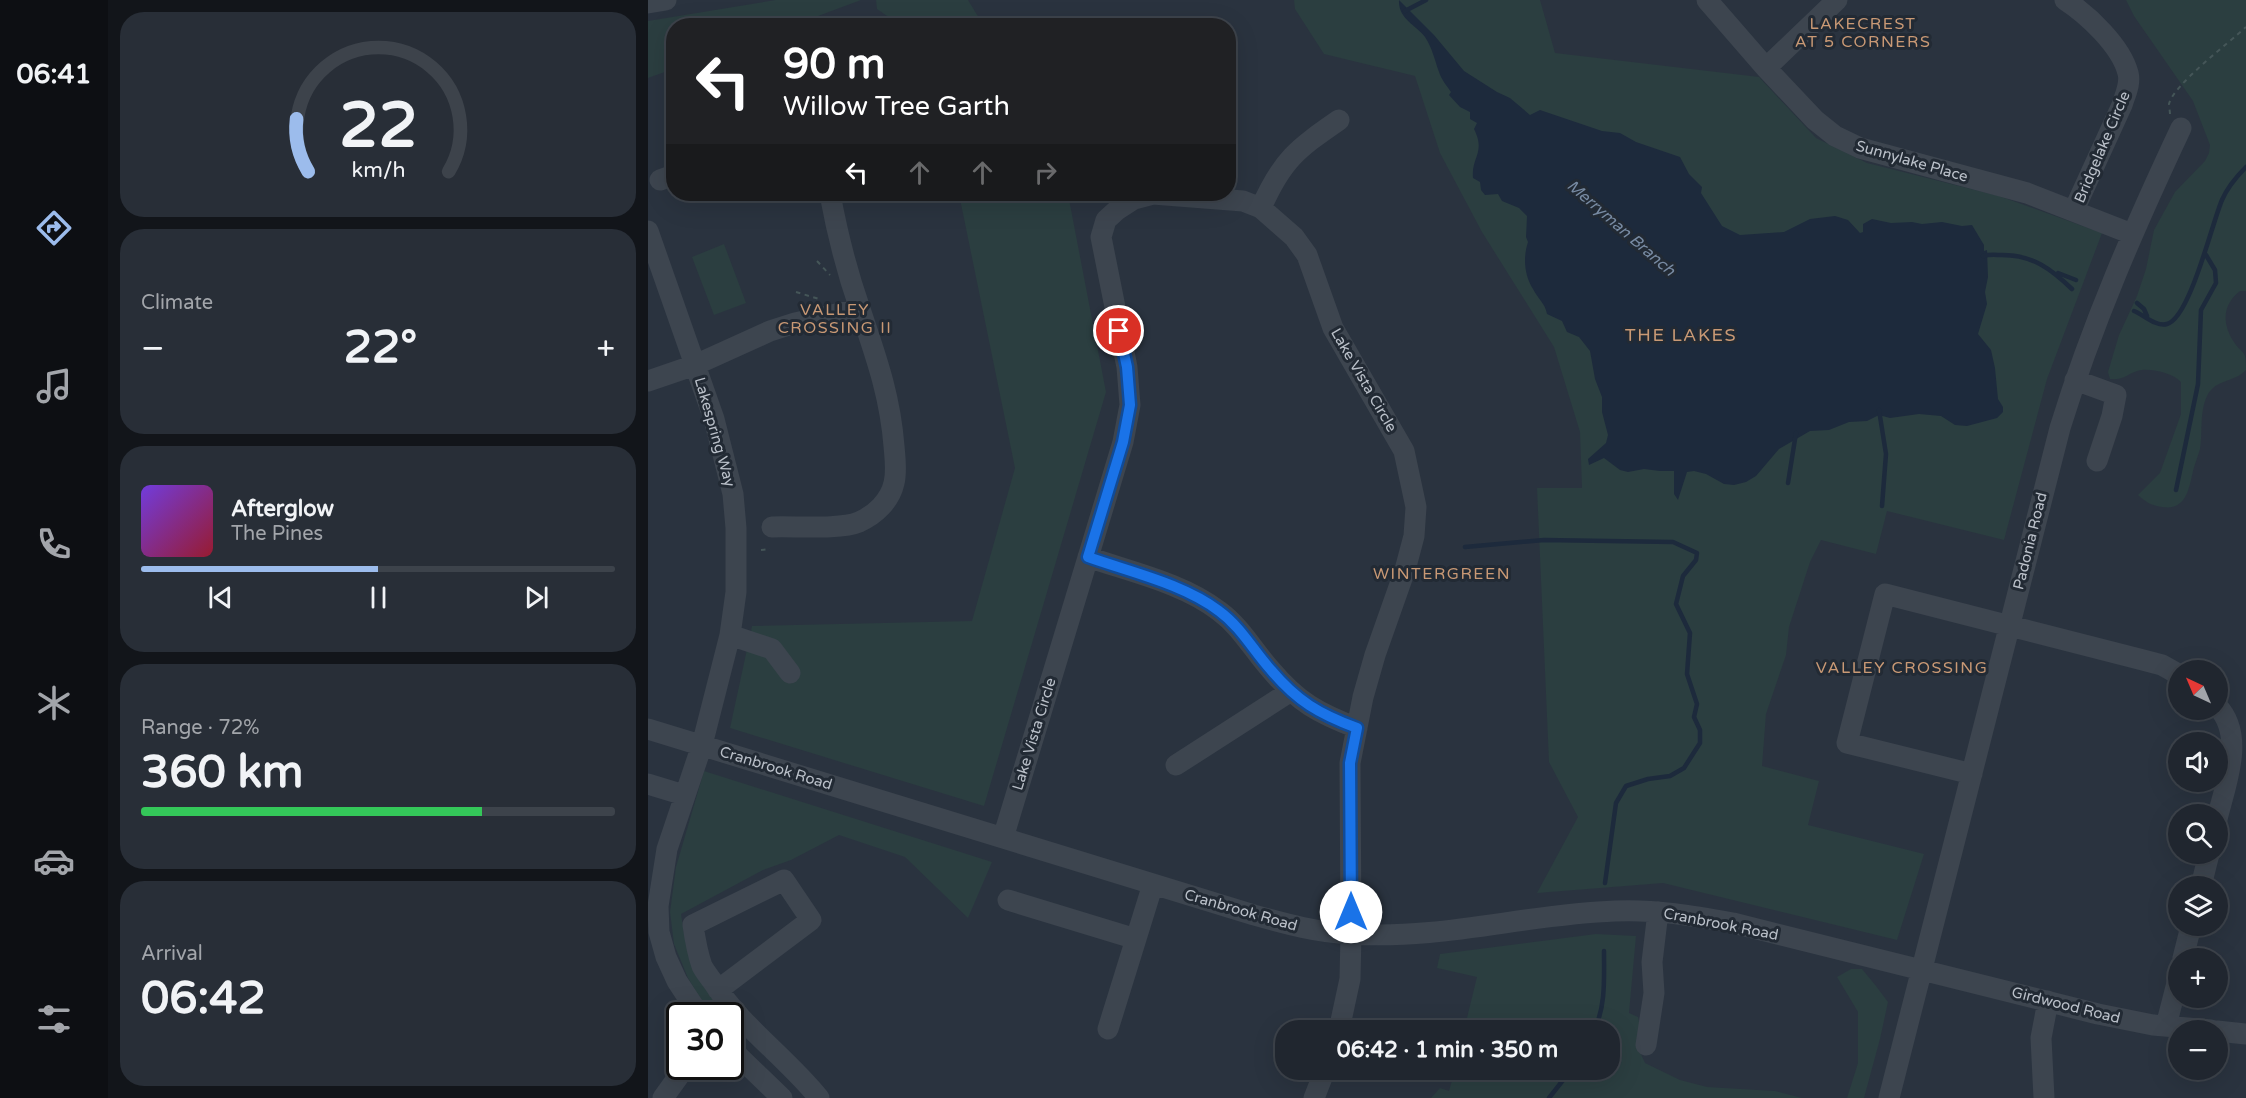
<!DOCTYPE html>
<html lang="en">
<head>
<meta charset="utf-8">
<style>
  body { margin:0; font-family:"Varela Round",sans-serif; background:#282e37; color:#f1f3f6; height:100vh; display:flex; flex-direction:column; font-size:22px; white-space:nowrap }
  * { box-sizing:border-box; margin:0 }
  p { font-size:20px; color:#a2a5aa }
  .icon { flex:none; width:33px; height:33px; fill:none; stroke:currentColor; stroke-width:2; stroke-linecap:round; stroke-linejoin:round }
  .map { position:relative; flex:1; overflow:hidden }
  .panel { display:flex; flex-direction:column; gap:12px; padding:12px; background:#12151a; width:540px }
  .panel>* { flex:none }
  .top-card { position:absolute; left:18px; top:18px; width:570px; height:183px; border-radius:24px; box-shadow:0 6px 24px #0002,0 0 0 2px #3d434b; background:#202124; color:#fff; overflow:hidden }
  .needle { width:39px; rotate:316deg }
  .tools { position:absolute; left:1520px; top:660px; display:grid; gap:12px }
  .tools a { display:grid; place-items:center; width:60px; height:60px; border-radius:50%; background:#20262f; box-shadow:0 6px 24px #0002,0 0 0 2px #3d434b; font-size:30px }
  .speed { position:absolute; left:18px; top:1002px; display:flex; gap:12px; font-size:30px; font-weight:700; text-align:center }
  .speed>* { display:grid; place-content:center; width:78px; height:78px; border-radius:50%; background:#20262f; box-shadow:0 6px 24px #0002,0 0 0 2px #3d434b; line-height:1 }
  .speed .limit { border:3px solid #111; border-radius:9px; background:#fff; color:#111 }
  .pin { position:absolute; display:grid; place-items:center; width:51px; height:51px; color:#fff; margin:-26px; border:3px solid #fff; border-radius:50%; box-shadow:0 2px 6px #0007 }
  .me { position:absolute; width:66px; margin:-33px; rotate:0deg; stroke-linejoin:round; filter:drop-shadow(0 0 4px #0008) }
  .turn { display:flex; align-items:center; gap:21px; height:126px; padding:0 18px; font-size:27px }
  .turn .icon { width:78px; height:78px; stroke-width:2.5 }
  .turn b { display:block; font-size:42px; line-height:51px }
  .lanes { display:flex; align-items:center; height:57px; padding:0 18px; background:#0003; justify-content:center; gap:30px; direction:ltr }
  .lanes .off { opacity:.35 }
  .big { font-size:45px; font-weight:700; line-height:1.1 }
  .panel .card { flex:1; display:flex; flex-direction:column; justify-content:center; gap:9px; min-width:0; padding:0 21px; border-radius:24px; background:#282e37 }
  .panel .dial { align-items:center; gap:0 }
  .dial svg { height:156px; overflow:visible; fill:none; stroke:#3d434b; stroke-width:7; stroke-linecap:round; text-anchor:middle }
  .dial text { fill:#f1f3f6; stroke:none }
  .song { display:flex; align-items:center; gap:18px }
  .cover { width:72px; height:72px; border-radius:9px; background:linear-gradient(135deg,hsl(260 70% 55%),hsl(350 70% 35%)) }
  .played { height:6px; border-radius:3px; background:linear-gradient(90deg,#9cbcec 50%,#3d434b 50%) }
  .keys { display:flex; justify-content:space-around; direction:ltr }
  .heat { display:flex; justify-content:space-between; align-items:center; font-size:33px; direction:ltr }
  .charge { height:9px; border-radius:4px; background:linear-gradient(90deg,#34c759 72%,#3d434b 0) }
  .trip { position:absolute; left:627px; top:1020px; width:345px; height:60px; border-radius:24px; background:#20262f; box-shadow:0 6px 24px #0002,0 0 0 2px #3d434b; font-weight:700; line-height:60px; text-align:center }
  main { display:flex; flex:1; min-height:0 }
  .dock { display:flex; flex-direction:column; width:108px; justify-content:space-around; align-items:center; background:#0d0f13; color:#a2a5aa }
  .dock .icon { width:42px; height:42px }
  .dock .current { color:#9cbcec }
  .dock b { font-size:27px; color:#f1f3f6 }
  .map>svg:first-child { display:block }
  .green { fill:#2b3e40 }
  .water { fill:#1d2a3c }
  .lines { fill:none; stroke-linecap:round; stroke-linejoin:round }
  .stream { stroke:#1d2a3c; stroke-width:4.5 }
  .path { stroke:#455658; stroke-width:2; stroke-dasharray:4.5 4.5; stroke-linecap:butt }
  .minor { stroke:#3d454f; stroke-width:21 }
  .route-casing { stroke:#114b97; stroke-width:15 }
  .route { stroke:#1a73e8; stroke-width:10 }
  .labels { text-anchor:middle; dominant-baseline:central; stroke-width:6; stroke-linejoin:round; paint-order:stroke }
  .street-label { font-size:15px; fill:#bac0c9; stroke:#222a34 }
  .neighbourhood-label { font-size:16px; letter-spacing:1.5px; fill:#c99975; stroke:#222a34 }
  .water-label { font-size:16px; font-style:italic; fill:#788ba3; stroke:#222a34 }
  .quarter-label { font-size:18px; letter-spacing:1.5px; fill:#c99975; stroke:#222a34 }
</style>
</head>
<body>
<main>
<nav class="dock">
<b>06:41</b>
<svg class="icon current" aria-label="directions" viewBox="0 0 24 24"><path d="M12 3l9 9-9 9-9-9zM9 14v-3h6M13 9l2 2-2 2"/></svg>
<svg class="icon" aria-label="music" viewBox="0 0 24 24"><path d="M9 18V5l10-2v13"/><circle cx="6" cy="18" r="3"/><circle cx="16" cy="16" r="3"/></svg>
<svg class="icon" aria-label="phone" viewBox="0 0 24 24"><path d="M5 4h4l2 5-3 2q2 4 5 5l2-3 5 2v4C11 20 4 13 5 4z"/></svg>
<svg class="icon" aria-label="climate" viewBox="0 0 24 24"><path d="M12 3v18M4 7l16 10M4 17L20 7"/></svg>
<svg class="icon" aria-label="car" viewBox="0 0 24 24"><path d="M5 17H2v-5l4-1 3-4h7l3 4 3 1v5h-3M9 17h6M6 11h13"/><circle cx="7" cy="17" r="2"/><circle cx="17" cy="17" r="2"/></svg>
<svg class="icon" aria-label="filters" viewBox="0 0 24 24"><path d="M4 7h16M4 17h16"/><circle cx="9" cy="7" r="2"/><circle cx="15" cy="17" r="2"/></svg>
</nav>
<section class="panel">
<div class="card dial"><svg viewBox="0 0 100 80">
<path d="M14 69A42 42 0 1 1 86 69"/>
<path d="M14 69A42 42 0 0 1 8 42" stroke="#9cbcec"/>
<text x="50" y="56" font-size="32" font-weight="700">22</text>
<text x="50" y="72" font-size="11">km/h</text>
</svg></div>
<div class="card"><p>Climate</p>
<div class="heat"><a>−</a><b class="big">22°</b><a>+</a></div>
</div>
<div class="card">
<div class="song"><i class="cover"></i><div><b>Afterglow</b><p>The Pines</p></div></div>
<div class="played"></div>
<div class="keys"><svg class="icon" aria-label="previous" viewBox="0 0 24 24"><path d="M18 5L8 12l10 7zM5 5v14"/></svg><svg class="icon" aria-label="pause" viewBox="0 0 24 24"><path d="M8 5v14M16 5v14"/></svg><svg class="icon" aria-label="next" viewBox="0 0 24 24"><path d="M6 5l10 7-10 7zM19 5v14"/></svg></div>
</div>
<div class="card"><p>Range · 72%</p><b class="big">360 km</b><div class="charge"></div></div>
<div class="card"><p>Arrival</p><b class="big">06:42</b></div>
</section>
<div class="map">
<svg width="1598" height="1098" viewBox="0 0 1598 1098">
  <rect width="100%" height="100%" fill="#2a333f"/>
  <path class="green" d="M 128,0 L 213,0 L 146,25 L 26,26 L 25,69 L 0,78 L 0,21 Z
    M 228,0 L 320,0 L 331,18 L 357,25 L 261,25 L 259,22 L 242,18 L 229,9 Z
    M 646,0 L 892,0 L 907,53 L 1111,77 L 1168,138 L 1219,163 L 1351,196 L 1454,233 L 1399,379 L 1356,540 L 1239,511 L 1228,554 L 1173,540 L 1162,562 L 1141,627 L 1138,655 L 1118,714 L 1114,766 L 1171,781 L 1160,825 L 1276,854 L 1249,940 L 1015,883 L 889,893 L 930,817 L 901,762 L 889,488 L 934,488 L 932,432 L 906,347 L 834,232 L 792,153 L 767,76 L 676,54 L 647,9 Z
    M 1478,0 L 1598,0 L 1598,291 L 1592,291 C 1573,306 1574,326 1588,345 C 1591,349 1595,351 1597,356 C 1598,360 1598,365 1598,370 C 1587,382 1569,379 1560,394 C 1551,411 1555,431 1552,449 C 1550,456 1547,463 1545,471 C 1541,489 1538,511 1514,507 C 1502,505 1498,502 1490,495 L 1512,473 L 1533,414 L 1533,382 C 1525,373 1501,367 1489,371 C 1477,375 1477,380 1462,379 L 1460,372 L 1471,335 L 1489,296 L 1498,269 L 1506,230 L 1527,192 L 1557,161 L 1561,153 L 1562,145 L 1545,101 L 1486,16 Z
    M 311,194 L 420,194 L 458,392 L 336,806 L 82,728 L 104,626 L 324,621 L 367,468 Z
    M 76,244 L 98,303 L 66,315 L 44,257 Z
    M 56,771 L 344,862 L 320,918 L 257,857 L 191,835 L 143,860 L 115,870 L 33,914 L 36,933 L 74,1010 L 69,1015 L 65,1014 L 57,1006 L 40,978 L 26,944 L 22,912 L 28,867 Z
    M 948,934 L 988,936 L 981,1013 L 990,1017 L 992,1026 L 989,1046 L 997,1063 L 1032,1080 L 1059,1087 L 1127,1091 L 1154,1098 L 783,1098 L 792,1088 L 801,1091 L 807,1070 L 962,1070 L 962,1030 L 816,1030 L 829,977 L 789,968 L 792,954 Z
    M 1203,969 L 1214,969 L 1228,986 L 1240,1002 L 1232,1039 L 1216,1098 L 1199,1098 L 1210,1063 L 1210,1012 L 1189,977 Z"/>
  <path class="water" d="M 751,0 L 786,35 L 816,71 L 849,92 L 862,98 L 882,115 L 892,110 L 954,131 L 972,133 L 988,142 L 1032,157 L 1041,174 L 1054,187 L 1053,193 L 1074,226 L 1092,235 L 1136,232 L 1162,219 L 1187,216 L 1200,220 L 1212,233 L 1215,232 L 1215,224 L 1224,219 L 1243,223 L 1264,222 L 1274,224 L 1294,222 L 1314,226 L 1324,225 L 1336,245 L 1336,251 L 1339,250 L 1340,277 L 1337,292 L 1339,304 L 1330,334 L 1343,350 L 1347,368 L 1350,399 L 1355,407 L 1355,412 L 1349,418 L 1319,426 L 1307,425 L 1293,416 L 1271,414 L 1242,418 L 1231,415 L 1219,421 L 1201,422 L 1181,430 L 1162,431 L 1131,449 L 1108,476 L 1098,482 L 1086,485 L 1076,484 L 1058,474 L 1046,471 L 1039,472 L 1030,500 L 1026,494 L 1026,471 L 1012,471 L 996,469 L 980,472 L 972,470 L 956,458 L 941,465 L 940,459 L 958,443 L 960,435 L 954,412 L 954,397 L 947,379 L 942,351 L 931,337 L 919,332 L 914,321 L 899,314 C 897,303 890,299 885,289 C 876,275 875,257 880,242 L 878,237 L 879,216 L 871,208 L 854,201 L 850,194 L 837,195 L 833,190 L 832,182 L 825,178 C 823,157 838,153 826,129 L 829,123 L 822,119 L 822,112 L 812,107 L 801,95 L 803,92 C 799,86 793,79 791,72 C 787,61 784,47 777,37 C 768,25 750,19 751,0 Z"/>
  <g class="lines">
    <path class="stream" d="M 757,11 L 778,0
      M 1335,256 C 1342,254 1348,255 1354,255 C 1385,255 1403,269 1424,289
      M 1410,273 L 1428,280
      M 1489,303 L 1496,309 L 1499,316
      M 1486,311 C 1496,315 1508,327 1519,324 C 1542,318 1564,223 1574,200 C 1579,188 1589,176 1598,167
      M 1231,410 L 1238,454 L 1234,506
      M 1140,483 L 1148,433
      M 1528,490 L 1550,384 L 1553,310 L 1568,283 L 1567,270 L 1558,255
      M 817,547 L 896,540 L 1025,542 L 1049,553 L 1048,560 L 1035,576 L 1028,604 L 1042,633 L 1039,674 L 1049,704 L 1046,717 L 1052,730 L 1052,743 L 1036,768 L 1022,776 L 1000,779 L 978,786 L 968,803 L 957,883
      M 946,1030 C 958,1007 956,977 956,951
      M 901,1098 L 923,1070"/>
    <path class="path" d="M 1522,114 C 1522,112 1521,106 1521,104 C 1525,85 1582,42 1598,27
      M 169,261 L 182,275
      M 148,292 L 171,299
      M 113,550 L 122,549"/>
    <path class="minor" d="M 1059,0 L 1118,68 L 1167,120 L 1187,136 L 1212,148 L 1379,193 L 1484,234
      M 1417,0 C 1440,15 1473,46 1480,73 C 1483,84 1477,95 1474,105 L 1426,210
      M 0,3 L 18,0
      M 1118,68 L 1189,0
      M 12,180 L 26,175
      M 613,208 C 634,160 649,149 691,120
      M 0,231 L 66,419 L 85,494 L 88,528 L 88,592 L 82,635 L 54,745 L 19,849 L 10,906 L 11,932 L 18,957 L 29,981 L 52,1016
      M 1427,380 L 1468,395 L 1464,416 L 1449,461
      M 0,381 L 47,365 L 122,331 L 147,323 L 211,309
      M 124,527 C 146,526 192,530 211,522 C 227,515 242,501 246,483 C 249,471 247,458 246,446 C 242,395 228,357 212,309 C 199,272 189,232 182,194
      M 440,557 C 483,572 535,583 571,611 C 593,627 605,650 623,670 C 650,702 670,713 709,728
      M 82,635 L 124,649 L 142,673
      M 1569,706 C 1598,736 1577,785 1569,819
      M 0,729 L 606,915 C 638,924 671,933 704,934 C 793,940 879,914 967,911 C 1007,909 1046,916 1085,923 L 1450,1014 L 1505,1025 L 1563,1030
      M 528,765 L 643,691
      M 1324,774 L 1199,743 L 1237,594 L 1495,660 L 1514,665 L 1530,674
      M 0,784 L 36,795
      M 355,838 L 475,442 L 482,405 L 479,367 L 453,237 L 458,220 L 469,210 L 486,199 L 505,194 L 595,201 L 613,208 L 646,237 L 659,255 L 685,328 L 756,451 L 768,507 L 766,536 L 757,570 L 727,655 L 715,697 L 702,763 L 703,934 L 702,979 L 691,1030
      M 1553,886 L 1561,854
      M 360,900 L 488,939
      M 1535,958 L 1543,926
      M 70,990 L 163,920 L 136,880 L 45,925 C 47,939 49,952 54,966 C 57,972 63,979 67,985 C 95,1028 139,1058 171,1098
      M 1518,1026 L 1530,979
      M 460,1029 L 505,884
      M 1569,1031 L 1598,1034
      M 998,1045 L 1006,993 L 1004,962 L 1010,912
      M 82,1048 L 134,1098
      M 15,1098 L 38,1066
      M 666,1098 L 677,1070
      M 1241,1098 L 1412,428 C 1444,324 1487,226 1533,128
      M 1396,1098 L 1393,1038 L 1400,1001"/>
  </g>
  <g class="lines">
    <g class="route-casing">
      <path id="route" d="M 471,331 L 479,367 L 482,405 L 475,442 L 440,557 C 482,572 536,584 571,611 C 593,627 605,650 623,670 C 649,701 671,714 709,728 L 702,763 L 703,912"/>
    </g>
    <use href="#route" class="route"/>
  </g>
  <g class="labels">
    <g class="street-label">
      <text transform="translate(1454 147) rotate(-67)">Bridgelake Circle</text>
      <text transform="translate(1264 161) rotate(16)">Sunnylake Place</text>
      <text transform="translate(716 380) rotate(60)">Lake Vista Circle</text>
      <text transform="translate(67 432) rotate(74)">Lakespring Way</text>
      <text transform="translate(1382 541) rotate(-76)">Padonia Road</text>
      <text transform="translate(386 734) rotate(-73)">Lake Vista Circle</text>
      <text transform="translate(128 768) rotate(17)">Cranbrook Road</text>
      <text transform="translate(593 910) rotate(16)">Cranbrook Road</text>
      <text transform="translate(1073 924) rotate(11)">Cranbrook Road</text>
      <text transform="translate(1418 1005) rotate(14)">Girdwood Road</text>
    </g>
    <g class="neighbourhood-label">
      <text x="1215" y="24">LAKECREST<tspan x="1215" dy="18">AT 5 CORNERS</tspan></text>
      <text x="187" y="310">VALLEY<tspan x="187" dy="18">CROSSING II</tspan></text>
      <text x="794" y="574">WINTERGREEN</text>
      <text x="1254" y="668">VALLEY CROSSING</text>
    </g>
    <g class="water-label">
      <text transform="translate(973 228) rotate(41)">Merryman Branch</text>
    </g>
    <g class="quarter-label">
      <text x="1033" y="335">THE LAKES</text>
    </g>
  </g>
</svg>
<div class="tools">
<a><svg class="needle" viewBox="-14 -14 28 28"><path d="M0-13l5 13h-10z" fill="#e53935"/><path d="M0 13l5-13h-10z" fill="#a2a5aa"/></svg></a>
<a><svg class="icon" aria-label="sound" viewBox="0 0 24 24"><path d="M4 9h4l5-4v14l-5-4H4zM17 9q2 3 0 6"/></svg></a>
<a><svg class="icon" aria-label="search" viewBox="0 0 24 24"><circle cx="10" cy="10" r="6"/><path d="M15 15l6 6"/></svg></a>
<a><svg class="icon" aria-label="layers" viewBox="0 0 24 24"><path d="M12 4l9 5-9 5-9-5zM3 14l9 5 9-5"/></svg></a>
<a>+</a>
<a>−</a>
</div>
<div class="speed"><div class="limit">30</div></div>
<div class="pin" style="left:471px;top:331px;background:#d93025"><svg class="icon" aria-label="arrive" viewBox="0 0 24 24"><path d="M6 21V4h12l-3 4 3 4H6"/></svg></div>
<svg class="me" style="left:703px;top:912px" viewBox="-20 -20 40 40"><circle r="19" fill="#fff"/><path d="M0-13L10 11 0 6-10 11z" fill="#1a73e8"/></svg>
<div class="trip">06:42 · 1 min · 350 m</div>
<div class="top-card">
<div class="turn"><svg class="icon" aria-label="left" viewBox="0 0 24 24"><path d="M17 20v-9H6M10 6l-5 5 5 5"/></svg><div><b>90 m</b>Willow Tree Garth</div></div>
<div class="lanes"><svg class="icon" aria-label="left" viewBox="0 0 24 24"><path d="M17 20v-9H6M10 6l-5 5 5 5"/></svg><svg class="icon off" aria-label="ahead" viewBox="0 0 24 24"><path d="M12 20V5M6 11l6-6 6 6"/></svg><svg class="icon off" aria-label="ahead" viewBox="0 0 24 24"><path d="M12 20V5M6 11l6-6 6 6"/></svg><svg class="icon off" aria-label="right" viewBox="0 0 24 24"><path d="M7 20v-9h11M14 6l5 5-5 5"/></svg></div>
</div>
</div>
</main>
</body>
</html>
